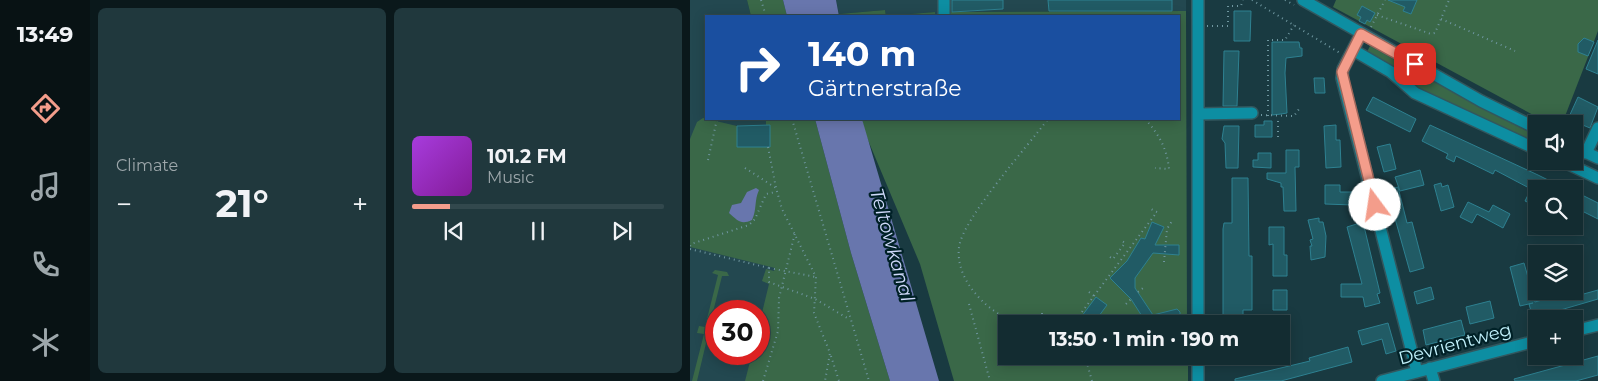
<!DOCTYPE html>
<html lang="en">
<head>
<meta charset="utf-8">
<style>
  body { margin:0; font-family:Montserrat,sans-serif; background:#20383d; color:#f1f3f6; height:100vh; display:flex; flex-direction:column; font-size:19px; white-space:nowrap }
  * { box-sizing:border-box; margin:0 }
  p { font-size:16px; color:#9da7ab }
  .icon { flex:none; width:28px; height:28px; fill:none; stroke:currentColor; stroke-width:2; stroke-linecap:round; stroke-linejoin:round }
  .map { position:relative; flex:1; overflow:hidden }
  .panel { display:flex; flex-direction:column; gap:8px; padding:8px; background:#0a181b; width:600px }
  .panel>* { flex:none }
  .hud { position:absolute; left:15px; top:15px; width:475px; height:105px; border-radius:0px; box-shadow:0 2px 12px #0003,0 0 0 1px #32484d; background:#1a4fa0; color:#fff; overflow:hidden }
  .controls { position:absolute; left:838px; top:115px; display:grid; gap:10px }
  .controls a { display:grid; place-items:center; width:55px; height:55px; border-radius:0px; background:#132c31; box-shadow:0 2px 12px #0003,0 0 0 1px #32484d; font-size:25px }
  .speed { position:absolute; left:15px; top:300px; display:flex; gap:10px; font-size:25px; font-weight:700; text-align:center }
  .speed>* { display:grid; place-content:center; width:65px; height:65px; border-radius:50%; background:#132c31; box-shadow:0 2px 12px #0003,0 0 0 1px #32484d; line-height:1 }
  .speed .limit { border:8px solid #d22; background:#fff; color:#111 }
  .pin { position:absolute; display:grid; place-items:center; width:42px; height:42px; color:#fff; margin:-21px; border-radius:10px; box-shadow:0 2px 8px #0006 }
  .me { position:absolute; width:55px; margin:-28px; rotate:346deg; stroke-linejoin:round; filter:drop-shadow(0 0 4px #0008) }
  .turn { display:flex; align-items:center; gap:18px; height:105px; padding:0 20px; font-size:22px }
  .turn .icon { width:65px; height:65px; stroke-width:2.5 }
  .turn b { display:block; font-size:35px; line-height:42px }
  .big { font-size:38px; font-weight:700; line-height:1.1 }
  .panel .widget { flex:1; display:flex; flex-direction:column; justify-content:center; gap:8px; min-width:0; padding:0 18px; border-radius:8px; background:#20383d }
  .song { display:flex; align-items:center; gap:15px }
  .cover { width:60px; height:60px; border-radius:8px; background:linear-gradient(135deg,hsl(280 70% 55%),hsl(290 70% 35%)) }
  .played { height:5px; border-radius:2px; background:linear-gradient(90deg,#f49d8b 15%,#32484d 15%) }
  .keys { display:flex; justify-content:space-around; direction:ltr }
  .heat { display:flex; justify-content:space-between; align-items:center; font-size:28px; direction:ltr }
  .panel .tiles { flex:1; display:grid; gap:8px; grid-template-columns:repeat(2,1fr) }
  .trip { position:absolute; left:308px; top:315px; width:292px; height:50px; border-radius:0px; background:#132c31; box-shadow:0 2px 12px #0003,0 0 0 1px #32484d; font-weight:700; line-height:50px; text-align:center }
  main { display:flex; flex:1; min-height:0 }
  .dock { display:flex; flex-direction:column; width:90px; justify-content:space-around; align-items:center; background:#081214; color:#9da7ab }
  .dock .icon { width:35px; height:35px }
  .dock .active { color:#f49d8b }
  .dock b { font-size:22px; color:#f1f3f6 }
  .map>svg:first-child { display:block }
  .built { fill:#234850; fill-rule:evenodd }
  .green { fill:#3a6848 }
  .water { fill:#6876ad }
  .building { fill:#215b65; stroke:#2e8191 }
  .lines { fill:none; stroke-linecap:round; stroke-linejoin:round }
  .minor-casing { stroke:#32575e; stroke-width:14 }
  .path { stroke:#6e969f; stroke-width:2; stroke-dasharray:1 4; stroke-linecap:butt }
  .minor { stroke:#0d8ea2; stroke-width:11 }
  .route-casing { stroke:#9f665a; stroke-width:12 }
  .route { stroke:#f49d8b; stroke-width:9 }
  .labels { text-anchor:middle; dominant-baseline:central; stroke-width:4.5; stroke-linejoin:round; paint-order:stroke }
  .street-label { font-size:18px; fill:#c2f2fc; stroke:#002127 }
  .water-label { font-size:19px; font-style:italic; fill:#d0dafb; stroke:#002127 }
</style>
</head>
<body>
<main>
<nav class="dock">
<b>13:49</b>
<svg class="icon active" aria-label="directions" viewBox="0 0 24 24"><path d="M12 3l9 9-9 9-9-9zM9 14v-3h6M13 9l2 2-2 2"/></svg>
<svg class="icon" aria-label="music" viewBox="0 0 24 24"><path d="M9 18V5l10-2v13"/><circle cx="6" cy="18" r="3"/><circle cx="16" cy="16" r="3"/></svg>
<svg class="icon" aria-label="phone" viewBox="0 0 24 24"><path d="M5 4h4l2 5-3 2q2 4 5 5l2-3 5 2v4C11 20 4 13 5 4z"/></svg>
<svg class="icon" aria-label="climate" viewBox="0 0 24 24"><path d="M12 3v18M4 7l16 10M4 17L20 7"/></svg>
</nav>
<section class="panel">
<div class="tiles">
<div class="widget"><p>Climate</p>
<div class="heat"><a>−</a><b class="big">21°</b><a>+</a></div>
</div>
<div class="widget">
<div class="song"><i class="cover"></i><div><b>101.2 FM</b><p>Music</p></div></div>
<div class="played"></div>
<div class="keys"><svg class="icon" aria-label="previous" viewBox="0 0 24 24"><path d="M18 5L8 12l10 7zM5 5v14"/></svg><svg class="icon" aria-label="pause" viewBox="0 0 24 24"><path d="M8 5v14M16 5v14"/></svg><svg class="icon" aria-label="next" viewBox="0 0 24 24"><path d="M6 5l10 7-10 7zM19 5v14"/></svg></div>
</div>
</div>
</section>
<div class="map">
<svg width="908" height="381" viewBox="0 0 908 381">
  <rect width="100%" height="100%" fill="#193a41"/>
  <path class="built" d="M 0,0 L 57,0 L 61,16 L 16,16 L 16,119 L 89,119 L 173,381 L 0,381 ZM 26,311 L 69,311 L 69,354 L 26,354 Z
    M 146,0 L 496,0 L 496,11 L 262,12 L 261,16 L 245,16 L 245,12 L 196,16 L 195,10 L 149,14 Z"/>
  <path class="green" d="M 57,0 L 93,0 L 97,16 L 61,16 Z
    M 646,0 L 908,0 L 908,31 L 872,124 L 860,124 L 643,7 Z
    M 195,10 L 196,16 L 245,12 L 245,16 L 149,16 L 149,14 Z
    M 496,11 L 497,324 L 316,324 L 316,356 L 498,356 L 498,381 L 264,381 L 230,264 L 175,133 L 172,119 L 489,119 L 489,16 L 261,16 L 261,12 Z
    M 681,44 L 846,133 L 846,145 L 724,88 L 677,52 Z
    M 13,118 L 47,126 L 48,147 L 80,147 L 80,126 L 76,126 L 76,119 L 125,119 L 161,253 L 200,381 L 55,381 L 62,354 L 69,354 L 69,325 L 79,284 L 72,281 L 76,269 L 84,271 L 85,268 L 0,247 L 0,139 L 7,122 Z
    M 25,270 L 37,272 L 39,276 L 32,276 L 19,328 L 26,330 L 25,337 L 18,335 L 7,381 L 2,381 L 14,334 L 7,333 L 9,326 L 15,327 L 28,275 L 22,273 Z"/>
  <path class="water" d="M 93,0 L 146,0 L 149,16 L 97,16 Z
    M 125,119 L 172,119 L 249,381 L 200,381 L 161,253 Z
    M 66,188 L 69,190 C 64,201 67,209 62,220 C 51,225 48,221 39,213 L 42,205 L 51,203 L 57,192 Z"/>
  <path class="building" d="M 262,0 L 313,0 L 313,9 L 262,12 Z
    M 358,0 L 482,0 L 482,11 L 359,11 Z
    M 698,0 L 727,0 L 721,14 L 713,11 L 715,7 Z
    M 672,6 L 685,13 L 680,22 L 677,20 L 675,24 L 669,21 L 671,17 L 667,15 Z
    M 544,11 L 561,11 L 560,41 L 544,41 Z
    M 894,38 L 904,42 L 898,56 L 888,52 L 888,44 Z
    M 908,40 L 908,74 L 896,69 Z
    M 582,42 L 609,42 L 610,48 L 612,48 L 612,56 L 596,58 L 595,73 L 597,113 L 591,114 L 582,115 Z
    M 534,51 L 549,51 L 547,106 L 533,106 Z
    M 624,78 L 634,78 L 635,93 L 625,93 Z
    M 683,97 L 726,119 L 720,132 L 676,110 Z
    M 888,97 L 908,107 L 900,128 L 878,119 Z
    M 574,121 L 582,121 L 582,137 L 565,137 L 565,125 L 574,125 Z
    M 80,125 L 80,147 L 47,147 L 47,126 Z
    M 646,125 L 646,140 L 650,140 L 651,167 L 636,168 L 634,126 Z
    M 740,125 L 848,175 L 876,189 L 846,189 L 846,206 L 835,201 L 841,189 L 805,170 L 803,174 L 766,156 L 764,162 L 756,158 L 758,154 L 732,141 Z
    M 534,126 L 549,126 L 548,168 L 536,168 L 535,143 L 532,139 Z
    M 700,144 L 706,169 L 694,172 L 687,147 Z
    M 596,150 L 609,150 L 609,167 L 605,167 L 606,211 L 594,211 L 593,187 L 591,187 L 591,183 L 577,179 L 577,173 L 596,173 Z
    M 568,153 L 581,153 L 581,168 L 563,167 L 563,160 L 568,160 Z
    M 730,170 L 734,185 L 710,191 L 705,177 Z
    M 542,178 L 558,178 L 559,256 L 562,256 L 562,310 L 553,310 L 553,324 L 533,324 L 533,229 L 534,223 L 542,223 Z
    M 751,183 L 752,187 L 758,185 L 764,207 L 751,211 L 744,185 Z
    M 635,185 L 650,185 L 650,192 L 663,192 L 663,205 L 635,204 Z
    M 708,187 L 717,223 L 722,222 L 734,268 L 720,272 L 697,190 Z
    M 888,193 L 908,203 L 908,219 L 892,211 L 891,214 L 884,211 L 884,200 Z
    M 778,202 L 799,212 L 803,205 L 820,214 L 813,228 L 787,214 L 782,223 L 770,217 Z
    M 629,218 L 629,222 L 633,222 L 636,236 L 635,257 L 621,260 L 620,246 L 622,246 L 620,240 L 623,239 L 618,220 Z
    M 462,222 L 474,227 L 465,245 L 489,245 L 489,255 L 463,253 L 445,278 L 445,288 L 463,315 L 487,309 L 490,312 L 490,322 L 479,322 L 479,317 L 457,324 L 441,299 L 420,278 L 437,261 L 451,238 L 455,239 Z
    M 673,222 L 690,293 L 687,294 L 690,303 L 675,307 L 673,297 L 651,297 L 651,284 L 672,284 L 657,227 Z
    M 579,227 L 594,227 L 594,255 L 597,255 L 597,276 L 583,276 L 583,244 L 579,245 Z
    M 834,263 L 845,302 L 872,294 L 871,291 L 889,291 L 890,295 L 908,290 L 908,299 L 843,318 L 839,304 L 843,303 L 830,306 L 820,267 Z
    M 741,287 L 744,299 L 727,304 L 724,292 Z
    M 583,290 L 597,290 L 597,310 L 583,310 Z
    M 406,297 L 417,305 L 403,324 L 386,324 Z
    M 800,301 L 804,318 L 780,324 L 776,307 Z
    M 771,320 L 775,335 L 736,345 L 733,330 Z
    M 698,323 L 706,351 L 696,354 L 692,339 L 672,345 L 668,331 Z
    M 658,347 L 662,362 L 591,381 L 545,381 L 545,379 L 620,361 L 619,358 Z
    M 908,356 L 908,375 L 886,381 L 825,381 L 824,379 Z"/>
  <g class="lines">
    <g class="minor-casing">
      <path id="minor" d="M 254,0 L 254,16
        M 508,0 L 508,324
        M 613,0 L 791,101 L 846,128
        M 671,34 L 653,69 L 652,78 L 727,372
        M 663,50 L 701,72 L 725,93 L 846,149
        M 508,114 L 562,113
        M 884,147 L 908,158
        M 896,153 L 908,128
        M 872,161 L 908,178
        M 884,331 L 908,325
        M 508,356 L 508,381
        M 740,368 L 744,381
        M 692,381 L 846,341"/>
    </g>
    <path class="path" d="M 71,0 L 76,16
      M 562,0 L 650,53
      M 595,0 L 604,5
      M 687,15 L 741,34 L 745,33 L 759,0
      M 751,19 L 825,51
      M 517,26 L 538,26 L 538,6 L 551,6 L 553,0
      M 681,27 L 695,0
      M 571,115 L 604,116 L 609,109
      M 578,116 L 578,40 L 595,40 L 604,25
      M 102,119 L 179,381
      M 455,119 C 469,134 477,149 479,169 L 465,168
      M 588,137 L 588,117
      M 78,147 L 86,188
      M 18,160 L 27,119
      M 55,168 L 86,188 L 92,209 L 126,277 L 124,313 L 140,353 L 135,381
      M 0,246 L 1,244 L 59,225 L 65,219 L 76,194 L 86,192
      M 0,249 L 79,268 L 79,282 L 125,299 L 159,319
      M 420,257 L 423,259 L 435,243 L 432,241
      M 474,262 L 477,229 L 482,221
      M 79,268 L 126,277
      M 399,292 L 404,296
      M 448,292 L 453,288
      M 279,304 L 300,381
      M 436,304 L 441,299
      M 352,313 L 353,324
      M 336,324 C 316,321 298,309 285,293 C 274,280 267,264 269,247 C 273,218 338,146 358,119
      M 359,324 L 366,324
      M 383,324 L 467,212 L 461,209
      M 141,356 L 149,381
      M 395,356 L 402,381
      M 73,381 L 88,331 L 89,298 L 105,233"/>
    <use href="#minor" class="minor"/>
  </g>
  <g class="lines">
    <g class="route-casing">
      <path id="route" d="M 685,205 L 652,72 L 671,34 L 725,64"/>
    </g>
    <use href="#route" class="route"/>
  </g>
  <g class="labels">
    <g class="street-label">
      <text transform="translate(765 344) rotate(-15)">Devrientweg</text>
    </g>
    <g class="water-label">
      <text transform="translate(202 245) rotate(74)">Teltowkanal</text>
    </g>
  </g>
</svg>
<div class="controls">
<a><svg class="icon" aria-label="sound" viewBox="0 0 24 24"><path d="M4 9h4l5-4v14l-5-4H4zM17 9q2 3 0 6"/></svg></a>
<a><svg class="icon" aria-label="search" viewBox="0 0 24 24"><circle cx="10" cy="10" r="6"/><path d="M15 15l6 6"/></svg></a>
<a><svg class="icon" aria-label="layers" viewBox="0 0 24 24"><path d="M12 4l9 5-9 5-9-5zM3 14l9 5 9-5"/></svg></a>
<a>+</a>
</div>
<div class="speed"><div class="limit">30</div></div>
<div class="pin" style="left:725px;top:64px;background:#d93025"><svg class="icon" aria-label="arrive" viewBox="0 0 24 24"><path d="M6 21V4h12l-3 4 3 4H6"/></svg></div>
<svg class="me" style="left:685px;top:205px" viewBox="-20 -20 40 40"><circle r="19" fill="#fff"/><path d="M0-13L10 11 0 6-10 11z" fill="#f49d8b"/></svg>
<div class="trip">13:50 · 1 min · 190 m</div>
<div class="hud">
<div class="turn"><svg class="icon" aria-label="right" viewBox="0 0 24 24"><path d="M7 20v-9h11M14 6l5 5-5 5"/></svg><div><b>140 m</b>Gärtnerstraße</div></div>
</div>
</div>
</main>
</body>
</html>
